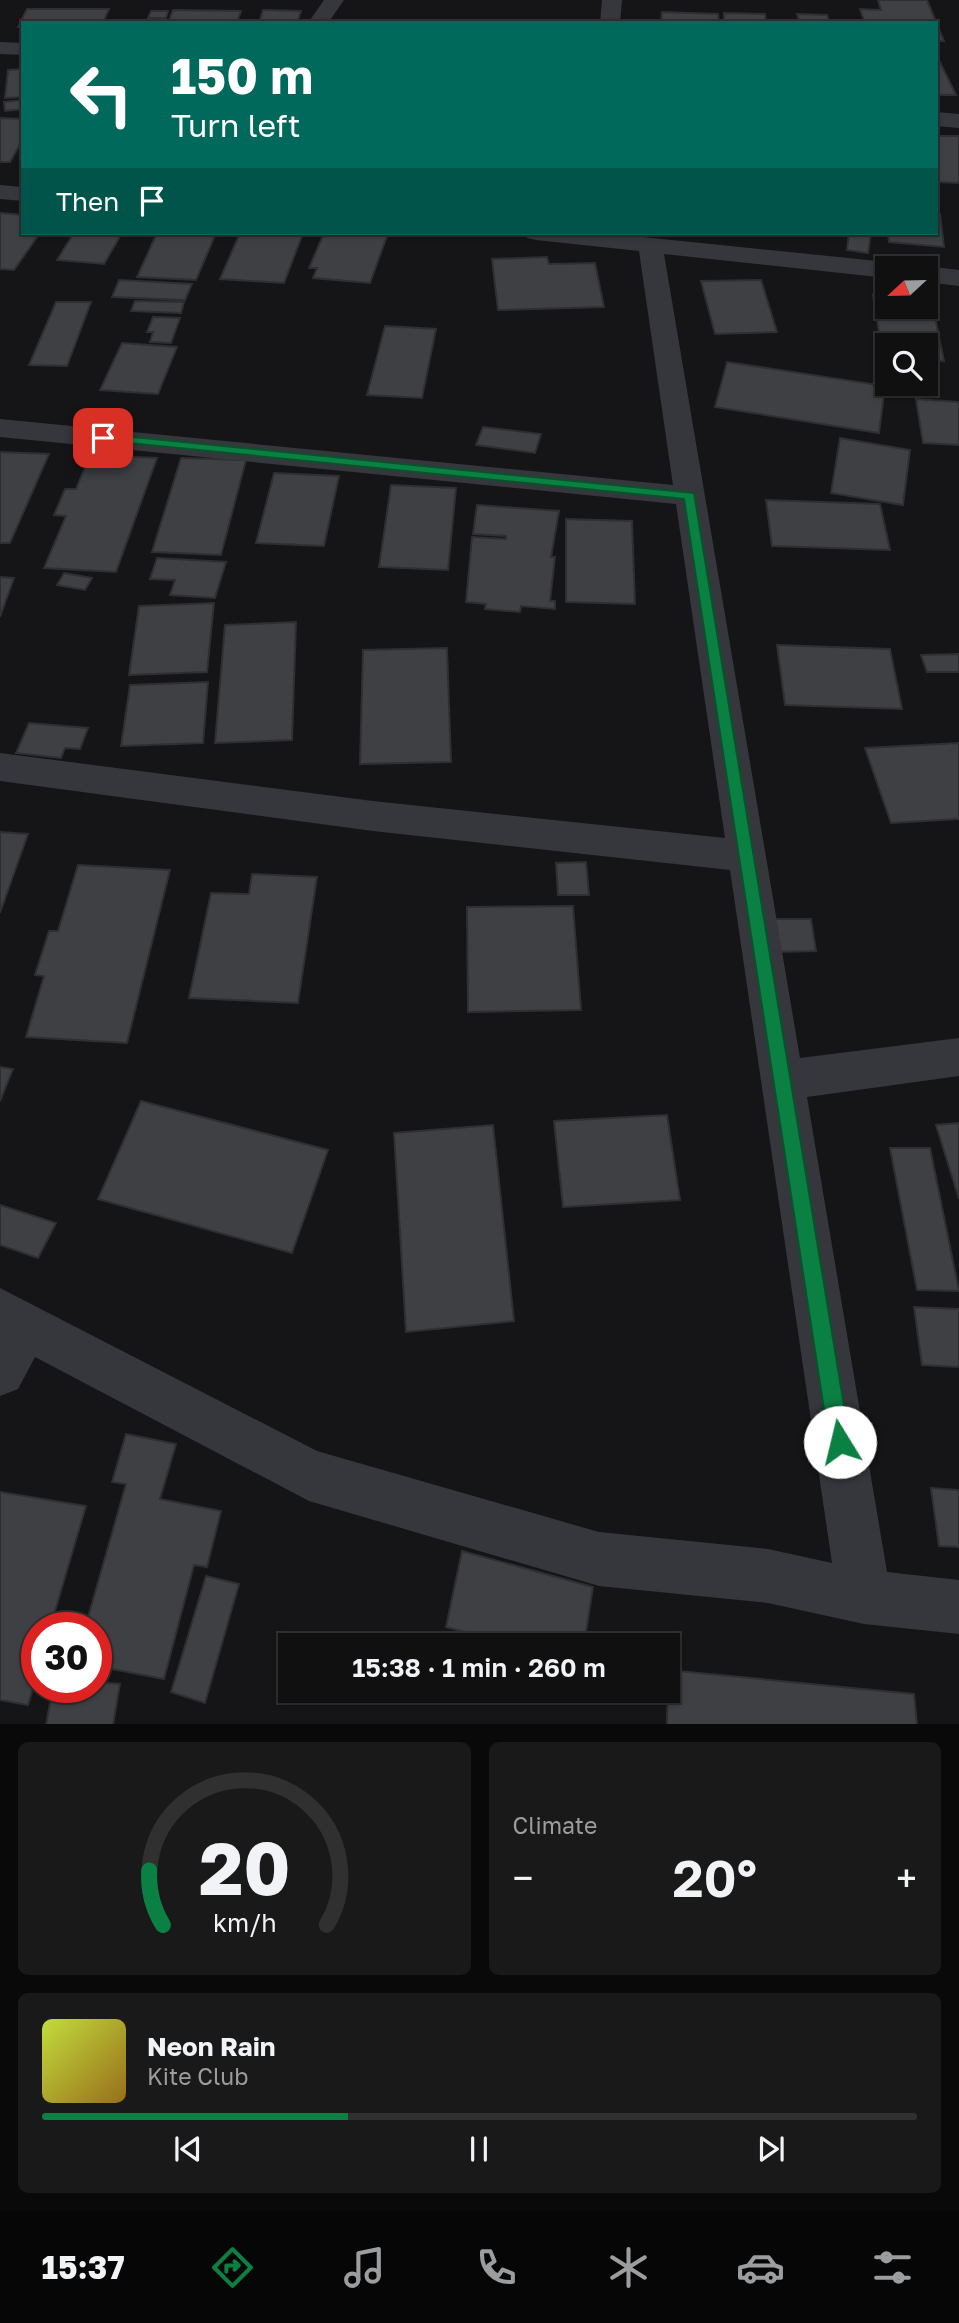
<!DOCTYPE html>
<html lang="en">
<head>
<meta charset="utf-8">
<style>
  body { margin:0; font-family:"Golos Text",sans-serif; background:#19191a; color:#f1f3f6; height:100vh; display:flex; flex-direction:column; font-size:26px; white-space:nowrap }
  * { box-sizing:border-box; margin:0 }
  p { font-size:23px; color:#9c9d9f }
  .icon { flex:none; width:38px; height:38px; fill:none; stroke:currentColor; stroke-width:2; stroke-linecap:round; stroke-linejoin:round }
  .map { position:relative; height:1724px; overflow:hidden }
  .drawer { display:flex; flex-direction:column; gap:18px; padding:18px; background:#090909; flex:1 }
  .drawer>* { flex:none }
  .guide { position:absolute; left:21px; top:21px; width:917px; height:214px; border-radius:0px; box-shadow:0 2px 5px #0004,0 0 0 2px #303031; background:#00695c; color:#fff; overflow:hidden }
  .needle { width:46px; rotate:248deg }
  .tools { position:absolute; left:875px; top:256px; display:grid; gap:14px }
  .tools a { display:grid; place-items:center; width:63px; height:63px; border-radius:0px; background:#101011; box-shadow:0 2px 5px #0004,0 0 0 2px #303031; font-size:35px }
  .speed { position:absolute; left:21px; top:1612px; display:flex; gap:14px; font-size:35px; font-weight:700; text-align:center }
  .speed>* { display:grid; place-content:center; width:91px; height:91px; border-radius:50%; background:#101011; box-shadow:0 2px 5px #0004,0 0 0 2px #303031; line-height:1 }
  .speed .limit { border:10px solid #d22; background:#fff; color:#111 }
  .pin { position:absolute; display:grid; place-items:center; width:60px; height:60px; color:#fff; margin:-30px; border-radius:14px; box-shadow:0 4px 10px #0006 }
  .me { position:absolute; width:77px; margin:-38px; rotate:351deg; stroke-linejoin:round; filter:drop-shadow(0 0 5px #0008) }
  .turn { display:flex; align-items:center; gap:24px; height:147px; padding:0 35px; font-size:32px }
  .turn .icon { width:91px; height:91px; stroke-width:2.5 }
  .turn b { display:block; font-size:49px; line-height:60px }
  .then { display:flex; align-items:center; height:66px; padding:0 35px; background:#0003; gap:14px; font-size:26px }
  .big { font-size:52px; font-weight:600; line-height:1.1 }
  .drawer .widget { flex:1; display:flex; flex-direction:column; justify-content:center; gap:10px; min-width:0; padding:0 24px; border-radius:10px; background:#19191a }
  .drawer .dial { align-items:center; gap:0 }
  .dial svg { height:182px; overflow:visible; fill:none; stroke:#303031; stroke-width:7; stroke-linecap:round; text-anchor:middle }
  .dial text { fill:#f1f3f6; stroke:none }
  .song { display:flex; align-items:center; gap:21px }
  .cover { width:84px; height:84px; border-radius:10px; background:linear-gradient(135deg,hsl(70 70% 55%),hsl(40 70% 35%)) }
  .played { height:7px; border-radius:4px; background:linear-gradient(90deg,#0b8043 35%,#303031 35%) }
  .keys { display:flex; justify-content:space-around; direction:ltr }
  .heat { display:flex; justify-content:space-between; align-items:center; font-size:38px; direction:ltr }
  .drawer .tiles { flex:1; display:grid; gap:18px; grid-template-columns:1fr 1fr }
  .widget:last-child { grid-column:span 2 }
  .trip { position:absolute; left:278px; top:1633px; width:402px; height:70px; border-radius:0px; background:#101011; box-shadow:0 2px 5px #0004,0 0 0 2px #303031; font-weight:600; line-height:70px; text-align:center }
  .tabs { display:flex; height:112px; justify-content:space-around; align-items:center; background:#060607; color:#9c9d9f }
  .tabs .icon { width:49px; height:49px }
  .tabs .active { color:#0b8043 }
  .tabs b { font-size:32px; color:#f1f3f6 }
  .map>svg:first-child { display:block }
  .building { fill:#3f4044; stroke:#2f2f33; stroke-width:2 }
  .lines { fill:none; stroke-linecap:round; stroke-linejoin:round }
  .minor { fill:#36373c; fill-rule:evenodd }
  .route { fill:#0b8043; stroke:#07532c; stroke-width:2 }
</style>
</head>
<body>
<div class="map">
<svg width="959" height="1725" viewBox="0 0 959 1725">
  <rect width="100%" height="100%" fill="#151517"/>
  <path class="building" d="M 878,0 L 927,0 L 944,41 L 936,41 L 936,23 L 865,23 L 860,9 L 881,10 Z
    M 27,9 L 109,9 L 103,23 L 23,23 L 23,27 L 18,27 Z
    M 173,10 L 241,11 L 237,23 L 168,23 Z
    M 263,10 L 301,11 L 297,23 L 259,23 Z
    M 151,11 L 168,11 L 166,18 L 148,18 Z
    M 662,12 L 718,14 L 719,23 L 661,23 Z
    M 724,13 L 765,14 L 766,23 L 724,23 Z
    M 797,14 L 827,15 L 830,23 L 800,23 Z
    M 936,56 L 937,56 L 956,95 L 936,95 Z
    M 23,69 L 23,97 L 5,98 L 8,70 Z
    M 23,100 L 23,109 L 5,111 L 4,102 Z
    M 0,118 L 23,119 L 23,139 L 10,162 L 0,162 Z
    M 936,136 L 959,136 L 959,183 L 939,182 L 936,173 Z
    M 0,213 L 23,215 L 23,233 L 40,233 L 14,270 L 0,269 Z
    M 936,214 L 940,214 L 944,247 L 889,242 L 888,233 L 936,233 Z
    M 74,233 L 122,233 L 104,264 L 57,260 Z
    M 157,233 L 216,233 L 196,280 L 137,277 Z
    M 240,233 L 303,233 L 284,283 L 220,279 Z
    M 324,233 L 387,236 L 370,283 L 313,278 L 317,268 L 309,268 Z
    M 849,233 L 871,233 L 868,253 L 847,250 Z
    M 547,257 L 549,264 L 595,263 L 604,307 L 498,310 L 492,259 Z
    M 119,280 L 192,284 L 185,300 L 112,297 Z
    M 761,280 L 777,332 L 715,334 L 701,281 Z
    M 873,295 L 887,295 L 887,306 L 926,306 L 926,298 L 931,298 L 944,361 L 926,360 L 926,345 L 887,345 L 887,358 L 883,357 Z
    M 135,301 L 184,302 L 181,313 L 131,311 Z
    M 56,302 L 91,302 L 67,366 L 29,365 Z
    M 153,317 L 180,318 L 171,343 L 150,342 L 153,332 L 147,332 Z
    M 385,326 L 436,329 L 422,398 L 367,395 Z
    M 122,343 L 177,347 L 158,394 L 100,390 Z
    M 727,362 L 885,386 L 879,433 L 715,407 Z
    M 916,399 L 959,402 L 959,445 L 923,443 Z
    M 483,427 L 541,434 L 535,453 L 476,445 Z
    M 840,438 L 910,450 L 903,505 L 831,493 Z
    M 0,452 L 49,454 L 10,543 L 0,543 Z
    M 90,455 L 157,458 L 116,572 L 44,568 L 66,516 L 54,515 L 65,489 L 76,489 Z
    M 181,458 L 246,460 L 221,555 L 152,552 Z
    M 274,473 L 339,476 L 324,546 L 256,543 Z
    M 391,485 L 456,488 L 448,570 L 379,567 Z
    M 766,500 L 880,504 L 890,550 L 772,546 Z
    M 477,505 L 559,511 L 551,557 L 555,557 L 550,601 L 555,601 L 555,609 L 521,606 L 520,612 L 485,609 L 486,604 L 466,602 L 472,537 L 506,539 L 506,536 L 473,534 Z
    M 566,519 L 632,521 L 635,604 L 566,602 Z
    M 157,558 L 226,562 L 215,598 L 170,595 L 175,580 L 150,579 Z
    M 64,573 L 92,578 L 85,590 L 57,585 Z
    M 0,577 L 14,578 L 0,617 Z
    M 214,603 L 207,672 L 129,675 L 139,606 Z
    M 296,622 L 292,740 L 215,743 L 225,625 Z
    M 777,645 L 890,649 L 902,709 L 785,705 Z
    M 447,648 L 451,762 L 360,764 L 363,650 Z
    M 959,654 L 959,672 L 927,672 L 921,655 Z
    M 208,682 L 203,743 L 121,746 L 130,685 Z
    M 29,723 L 88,728 L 80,749 L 65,748 L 61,758 L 16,753 Z
    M 959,743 L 959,819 L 891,823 L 865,748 Z
    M 0,832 L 28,834 L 0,913 Z
    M 586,862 L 589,895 L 558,895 L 556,863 Z
    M 78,865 L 170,870 L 127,1043 L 26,1037 L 44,976 L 35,975 L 49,931 L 58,931 Z
    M 252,874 L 317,877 L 298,1003 L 189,998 L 211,893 L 249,894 Z
    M 573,906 L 581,1010 L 468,1012 L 467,907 Z
    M 769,919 L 811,919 L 816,951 L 776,952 Z
    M 0,1067 L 13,1069 L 0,1101 Z
    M 141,1101 L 328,1150 L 292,1253 L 98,1199 Z
    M 667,1115 L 680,1200 L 563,1207 L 554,1121 Z
    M 959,1123 L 959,1199 L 936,1125 Z
    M 493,1125 L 514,1321 L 406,1332 L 394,1133 Z
    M 890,1148 L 930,1148 L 959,1291 L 917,1290 Z
    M 0,1205 L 56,1223 L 38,1258 L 0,1245 Z
    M 914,1307 L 959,1309 L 959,1367 L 922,1365 Z
    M 126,1434 L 176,1444 L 160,1499 L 221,1511 L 207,1567 L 194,1565 L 164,1679 L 96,1666 L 96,1628 L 85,1628 L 126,1484 L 112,1482 Z
    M 931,1488 L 959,1490 L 959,1547 L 939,1546 Z
    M 0,1492 L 86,1506 L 50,1628 L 37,1628 L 37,1674 L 28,1705 L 0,1700 Z
    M 462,1551 L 593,1587 L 584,1645 L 513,1645 L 446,1627 Z
    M 206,1576 L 239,1584 L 205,1703 L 171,1692 Z
    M 668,1670 L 914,1694 L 917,1725 L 667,1725 Z
    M 96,1682 L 120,1684 L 113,1725 L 46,1725 L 53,1687 L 96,1687 Z"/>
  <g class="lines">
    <path class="minor" d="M 324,0 L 344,0 L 328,23 L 308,23 Z
      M 602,0 L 622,0 L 620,23 L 600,23 Z
      M 0,42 L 23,43 L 23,55 L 0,54 Z
      M 936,112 L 959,114 L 959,128 L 936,126 Z
      M 0,185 L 23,187 L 23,201 L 0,199 Z
      M 524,233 L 604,233 L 887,262 L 898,268 L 887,268 L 887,278 L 664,254 L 800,1058 L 959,1038 L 959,1076 L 807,1097 L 887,1572 L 959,1580 L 959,1634 L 864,1624 L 768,1603 L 599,1586 L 309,1501 L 35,1357 L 18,1389 L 0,1396 L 0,1288 L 317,1451 L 599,1532 L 768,1549 L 832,1563 L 730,870 L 373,831 L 0,781 L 0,753 L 373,801 L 725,838 L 676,504 L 0,437 L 0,419 L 673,485 L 639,251 L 536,240 L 527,238 Z
      M 926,266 L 959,270 L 959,286 L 926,282 L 926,268 L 920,268 Z"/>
  </g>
  <path class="route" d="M 103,434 L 694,493 L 850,1442 L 847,1450 L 840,1453 L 832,1450 L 829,1442 L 684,499 L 99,440 L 97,438 Z"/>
</svg>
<div class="tools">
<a><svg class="needle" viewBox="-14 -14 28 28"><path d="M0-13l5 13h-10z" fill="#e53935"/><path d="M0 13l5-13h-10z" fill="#9c9d9f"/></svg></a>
<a><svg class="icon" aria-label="search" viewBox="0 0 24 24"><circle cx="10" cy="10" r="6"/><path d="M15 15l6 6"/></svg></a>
</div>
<div class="speed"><div class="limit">30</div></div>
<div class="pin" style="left:103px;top:438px;background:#d93025"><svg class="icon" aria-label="arrive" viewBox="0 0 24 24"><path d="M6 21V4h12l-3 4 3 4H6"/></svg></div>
<svg class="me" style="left:840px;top:1442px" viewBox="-20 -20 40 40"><circle r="19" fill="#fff"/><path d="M0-13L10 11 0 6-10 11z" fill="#0b8043"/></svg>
<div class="trip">15:38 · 1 min · 260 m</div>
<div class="guide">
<div class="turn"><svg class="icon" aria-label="left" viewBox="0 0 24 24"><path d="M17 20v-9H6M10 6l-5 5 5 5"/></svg><div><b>150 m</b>Turn left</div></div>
<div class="then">Then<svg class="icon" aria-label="arrive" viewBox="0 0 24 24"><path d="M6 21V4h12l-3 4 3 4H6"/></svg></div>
</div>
</div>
<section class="drawer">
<div class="tiles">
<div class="widget dial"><svg viewBox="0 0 100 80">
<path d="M14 69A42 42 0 1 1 86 69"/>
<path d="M14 69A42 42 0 0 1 8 45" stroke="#0b8043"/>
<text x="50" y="56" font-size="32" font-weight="700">20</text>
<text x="50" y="72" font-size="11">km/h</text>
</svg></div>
<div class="widget"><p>Climate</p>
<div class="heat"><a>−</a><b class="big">20°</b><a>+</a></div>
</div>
<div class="widget">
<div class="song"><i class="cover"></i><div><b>Neon Rain</b><p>Kite Club</p></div></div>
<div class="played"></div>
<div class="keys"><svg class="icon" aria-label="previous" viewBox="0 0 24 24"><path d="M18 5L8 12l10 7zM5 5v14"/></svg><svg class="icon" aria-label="pause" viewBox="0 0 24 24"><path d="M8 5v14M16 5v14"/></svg><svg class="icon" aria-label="next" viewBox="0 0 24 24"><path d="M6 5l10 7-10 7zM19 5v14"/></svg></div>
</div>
</div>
</section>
<nav class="tabs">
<b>15:37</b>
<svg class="icon active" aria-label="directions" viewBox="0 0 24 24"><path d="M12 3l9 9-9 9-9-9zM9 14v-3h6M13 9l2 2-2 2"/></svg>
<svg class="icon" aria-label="music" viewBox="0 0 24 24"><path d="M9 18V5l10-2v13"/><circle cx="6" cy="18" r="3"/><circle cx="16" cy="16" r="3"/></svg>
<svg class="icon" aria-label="phone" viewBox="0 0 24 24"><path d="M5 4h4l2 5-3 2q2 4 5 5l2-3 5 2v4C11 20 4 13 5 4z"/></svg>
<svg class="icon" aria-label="climate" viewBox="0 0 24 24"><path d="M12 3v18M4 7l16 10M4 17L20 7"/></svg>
<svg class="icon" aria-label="car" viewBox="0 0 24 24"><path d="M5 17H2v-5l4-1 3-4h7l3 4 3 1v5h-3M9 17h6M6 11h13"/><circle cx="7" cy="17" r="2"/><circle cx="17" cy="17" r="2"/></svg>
<svg class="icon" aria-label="filters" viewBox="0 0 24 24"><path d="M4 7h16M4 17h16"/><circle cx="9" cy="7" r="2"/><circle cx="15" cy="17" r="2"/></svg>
</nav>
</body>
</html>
